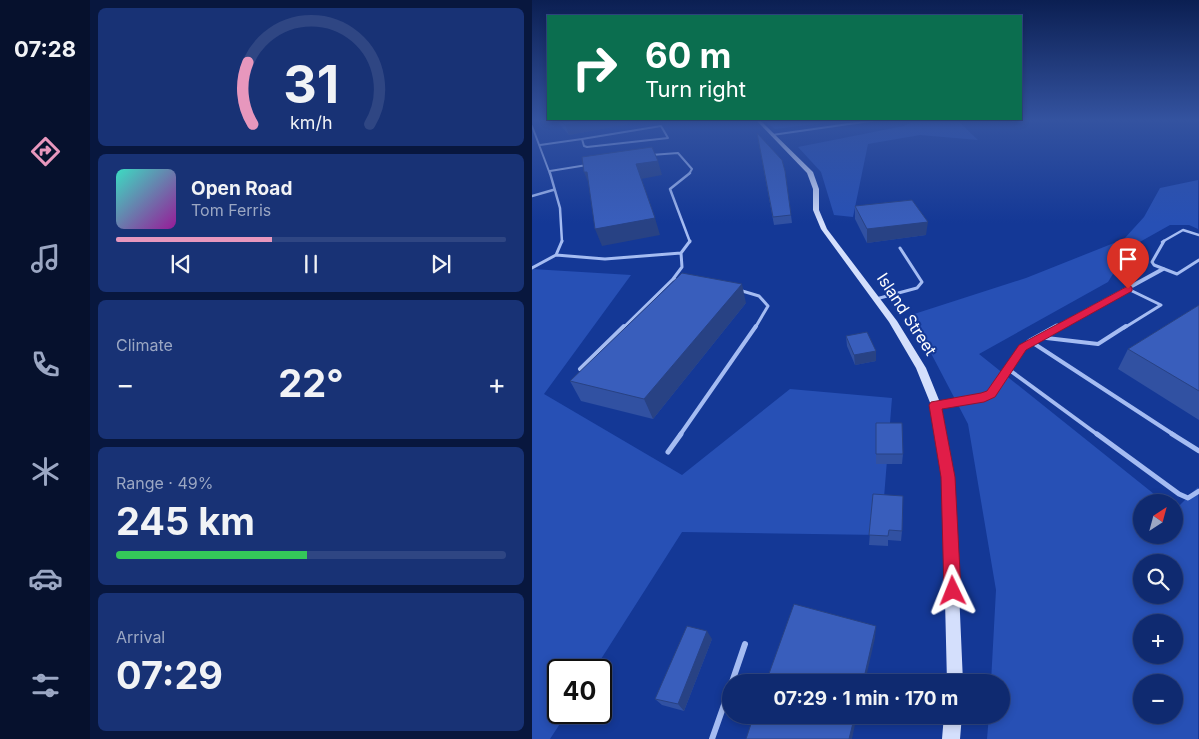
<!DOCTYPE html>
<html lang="en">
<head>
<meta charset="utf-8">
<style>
  body { margin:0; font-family:Inter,sans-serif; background:#183275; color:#f1f3f6; height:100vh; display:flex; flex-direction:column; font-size:19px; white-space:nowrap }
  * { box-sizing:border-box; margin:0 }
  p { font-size:16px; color:#9ba7c3 }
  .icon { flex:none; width:28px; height:28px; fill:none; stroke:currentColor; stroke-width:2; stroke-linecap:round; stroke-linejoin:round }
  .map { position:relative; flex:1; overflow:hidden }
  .sheet { display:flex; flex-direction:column; gap:8px; padding:8px; background:#08173e; width:442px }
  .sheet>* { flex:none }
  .top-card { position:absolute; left:15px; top:15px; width:475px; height:105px; border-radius:0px; box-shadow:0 2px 8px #0003,0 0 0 1px #2f4683; background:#0b6e4f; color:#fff; overflow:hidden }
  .needle { width:32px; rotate:36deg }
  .controls { position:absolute; left:601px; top:494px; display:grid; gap:10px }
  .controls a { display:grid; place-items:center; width:50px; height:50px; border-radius:50%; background:#0f2a70; box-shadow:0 2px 8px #0003,0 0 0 1px #2f4683; font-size:25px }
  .speed { position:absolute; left:15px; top:659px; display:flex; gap:10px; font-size:25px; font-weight:700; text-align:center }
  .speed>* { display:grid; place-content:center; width:65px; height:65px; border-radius:50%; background:#0f2a70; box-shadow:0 2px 8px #0003,0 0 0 1px #2f4683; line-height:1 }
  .speed .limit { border:2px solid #111; border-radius:8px; background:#fff; color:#111 }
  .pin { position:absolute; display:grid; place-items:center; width:42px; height:42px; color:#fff; margin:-51px -21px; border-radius:50% 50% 50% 0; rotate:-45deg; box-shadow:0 0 5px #0007 }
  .pin .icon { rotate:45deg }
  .me { position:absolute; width:55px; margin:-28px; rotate:358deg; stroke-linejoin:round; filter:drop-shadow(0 0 4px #0008) }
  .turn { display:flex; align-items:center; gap:18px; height:105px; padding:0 15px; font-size:22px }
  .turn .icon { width:65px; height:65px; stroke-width:2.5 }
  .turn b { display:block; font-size:35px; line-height:42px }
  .big { font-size:38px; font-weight:700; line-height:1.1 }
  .sheet .card { flex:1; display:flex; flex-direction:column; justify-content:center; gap:8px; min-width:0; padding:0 18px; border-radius:8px; background:#183275 }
  .sheet .dial { align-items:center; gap:0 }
  .dial svg { height:130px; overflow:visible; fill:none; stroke:#2f4683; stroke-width:7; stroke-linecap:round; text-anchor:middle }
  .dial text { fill:#f1f3f6; stroke:none }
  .song { display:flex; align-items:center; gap:15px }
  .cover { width:60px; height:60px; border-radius:8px; background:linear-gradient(135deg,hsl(170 70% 55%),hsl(300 70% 35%)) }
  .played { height:5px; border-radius:2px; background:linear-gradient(90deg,#e797bd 40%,#2f4683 40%) }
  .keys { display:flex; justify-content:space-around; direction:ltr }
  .heat { display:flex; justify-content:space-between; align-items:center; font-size:28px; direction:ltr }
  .charge { height:8px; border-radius:4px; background:linear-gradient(90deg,#34c759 49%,#2f4683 0) }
  .trip { position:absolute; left:190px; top:674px; width:288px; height:50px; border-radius:25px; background:#0f2a70; box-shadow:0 2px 8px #0003,0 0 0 1px #2f4683; font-weight:700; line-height:50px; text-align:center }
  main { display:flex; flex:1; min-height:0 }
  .dock { display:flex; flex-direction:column; width:90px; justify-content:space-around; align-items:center; background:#06112d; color:#9ba7c3 }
  .dock .icon { width:35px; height:35px }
  .dock .on { color:#e797bd }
  .dock b { font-size:22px; color:#f1f3f6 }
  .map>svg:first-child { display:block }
  .green { fill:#2750b5; fill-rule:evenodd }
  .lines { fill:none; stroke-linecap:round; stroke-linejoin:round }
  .lane-far5 { stroke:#a5bcf2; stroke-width:2 }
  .lane-far4 { stroke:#a5bcf2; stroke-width:2.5 }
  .lane-far3 { stroke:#a5bcf2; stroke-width:3 }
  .lane-far2 { stroke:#a5bcf2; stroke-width:4 }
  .lane-far1 { stroke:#a5bcf2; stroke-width:5 }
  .lane { stroke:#a5bcf2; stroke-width:6 }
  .street-far1 { stroke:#a5bcf2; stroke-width:4 }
  .street { stroke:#a5bcf2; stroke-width:5 }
  .secondary { fill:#d4dffc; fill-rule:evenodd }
  .wall { fill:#3151a2 }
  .shaded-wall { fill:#284284 }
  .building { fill:#395ebc; stroke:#284284 }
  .route { fill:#e11d48; stroke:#92132f }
  .labels { text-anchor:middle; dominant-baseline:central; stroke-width:4; stroke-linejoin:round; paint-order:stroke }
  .street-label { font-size:16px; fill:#fff; stroke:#143896 }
</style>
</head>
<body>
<main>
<nav class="dock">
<b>07:28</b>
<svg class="icon on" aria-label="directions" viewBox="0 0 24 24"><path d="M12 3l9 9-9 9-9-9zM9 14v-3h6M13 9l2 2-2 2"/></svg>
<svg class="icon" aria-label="music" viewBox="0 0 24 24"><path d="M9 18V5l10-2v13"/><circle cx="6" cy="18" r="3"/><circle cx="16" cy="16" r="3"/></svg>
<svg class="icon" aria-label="phone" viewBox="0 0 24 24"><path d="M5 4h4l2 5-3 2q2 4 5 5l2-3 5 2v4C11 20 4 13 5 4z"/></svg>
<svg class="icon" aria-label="climate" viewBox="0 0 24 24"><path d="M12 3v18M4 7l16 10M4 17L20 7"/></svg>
<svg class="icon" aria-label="car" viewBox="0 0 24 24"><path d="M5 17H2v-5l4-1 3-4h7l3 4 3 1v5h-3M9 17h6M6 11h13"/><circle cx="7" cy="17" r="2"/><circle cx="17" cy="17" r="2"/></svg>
<svg class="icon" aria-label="filters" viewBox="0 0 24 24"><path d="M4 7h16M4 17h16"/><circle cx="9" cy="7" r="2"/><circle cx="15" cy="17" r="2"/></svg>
</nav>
<section class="sheet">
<div class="card dial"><svg viewBox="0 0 100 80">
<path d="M14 69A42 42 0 1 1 86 69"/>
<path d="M14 69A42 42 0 0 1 11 31" stroke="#e797bd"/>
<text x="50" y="56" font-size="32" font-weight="700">31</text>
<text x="50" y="72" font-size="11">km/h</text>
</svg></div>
<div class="card">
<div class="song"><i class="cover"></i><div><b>Open Road</b><p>Tom Ferris</p></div></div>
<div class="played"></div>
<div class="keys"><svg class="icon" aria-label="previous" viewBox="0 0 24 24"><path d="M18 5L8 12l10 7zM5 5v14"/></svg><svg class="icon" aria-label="pause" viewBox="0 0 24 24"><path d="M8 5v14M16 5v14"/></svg><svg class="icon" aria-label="next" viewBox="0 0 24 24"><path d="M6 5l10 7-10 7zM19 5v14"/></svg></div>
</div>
<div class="card"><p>Climate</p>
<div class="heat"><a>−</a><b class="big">22°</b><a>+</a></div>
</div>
<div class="card"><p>Range · 49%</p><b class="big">245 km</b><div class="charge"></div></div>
<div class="card"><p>Arrival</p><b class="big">07:29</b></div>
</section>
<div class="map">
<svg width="667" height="739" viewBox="0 0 667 739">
  <rect width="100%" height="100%" fill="#143896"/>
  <path class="green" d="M 231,120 L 315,120 L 243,129 Z
    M 384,120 L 425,120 L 446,140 L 388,135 L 336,144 L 321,217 L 302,215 L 289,172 L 266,147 L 372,126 Z
    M 666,180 L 666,229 L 657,225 L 638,225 L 597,248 L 576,282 L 447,354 L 632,502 L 610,502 L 610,535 L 642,535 L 643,510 L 666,487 L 666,739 L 455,739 L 457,715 L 469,715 L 469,682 L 459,682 L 464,590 L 436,424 L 379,315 L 494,278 L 592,239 L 612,217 L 628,188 ZM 610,562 L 642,562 L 642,595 L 610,595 ZM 610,622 L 642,622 L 642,655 L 610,655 ZM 610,682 L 642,682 L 642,715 L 610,715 Z
    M 0,269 L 99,275 L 12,394 L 150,475 L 258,389 L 360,398 L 349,535 L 150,532 L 62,670 L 26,670 L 26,712 L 35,713 L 18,739 L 0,739 Z"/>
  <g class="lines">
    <path class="lane-far5" d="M 0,126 L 18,174
      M 129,126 L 136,138 L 55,147 L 52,146 L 50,139 Z
      M 240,135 L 345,120
      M 8,145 L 50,139
      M 119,155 L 146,153 L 160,169 L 157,174
      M 18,171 L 55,165"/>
    <path class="lane-far4" d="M 18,173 L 28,208 L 30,242
      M 158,173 L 138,189 L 158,242
      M 0,196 L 21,190
      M 630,242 L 651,230 L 667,235"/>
    <path class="lane-far3" d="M 632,241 L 620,262 L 622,265 L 645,274 L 667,260
      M 24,255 L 30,241
      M 0,268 L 24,255 L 73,259 L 149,253
      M 148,280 L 141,279 L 150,267 L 149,253 L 158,241
      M 207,290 L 227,296 L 236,306 L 223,328
      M 344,299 L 385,288 L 390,282 L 368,248
      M 91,328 L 141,279
      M 592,328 L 629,305 L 596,289"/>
    <path class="lane-far2" d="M 506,337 L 566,344 L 594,326
      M 498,341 L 642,435
      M 48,369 L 92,326
      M 476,369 L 566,435
      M 148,435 L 224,326"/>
    <path class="lane-far1" d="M 565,434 L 647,494 L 656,498 L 667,491
      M 640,434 L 667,451
      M 136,452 L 149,434"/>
    <path class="lane" d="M 200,682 L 213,644
      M 180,739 L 199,685"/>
    <path class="street-far1" d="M 523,328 L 631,269"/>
    <path class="street" d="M 404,405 L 452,397 L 465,386 L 491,347 L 498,341 L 525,326"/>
    <path class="secondary" d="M 224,120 L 228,120 L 281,172 L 287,189 L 287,210 L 295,229 L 365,321 L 394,368 L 409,405 L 422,477 L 431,682 L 415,682 L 410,477 L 399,405 L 384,368 L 357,322 L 289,229 L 281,210 L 281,189 L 275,173 Z
      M 412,715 L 430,715 L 428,739 L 410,739 Z"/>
  </g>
  <path class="wall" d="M 24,120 L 94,120 L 95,124 L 37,135 Z
    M 226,139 L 259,215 L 260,223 L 242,225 Z
    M 323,206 L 394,235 L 335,243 L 323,219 Z
    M 214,303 L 121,419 L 49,401 L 38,381 Z
    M 667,305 L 667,420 L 586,369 L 596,349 Z
    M 314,336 L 344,351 L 344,361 L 323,365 L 315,346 Z
    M 344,423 L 371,454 L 370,464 L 344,464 Z
    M 341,494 L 370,531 L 369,541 L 356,540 L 356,546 L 337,545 Z
    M 180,639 L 152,711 L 130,705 L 123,699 Z"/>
  <path class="shaded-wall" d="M 63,120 L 94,120 L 95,124 L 37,135 L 33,125 Z
    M 126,161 L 130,175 L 109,179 L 104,164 Z
    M 52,172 L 55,172 L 58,187 Z
    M 123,218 L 128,235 L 70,246 L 63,229 Z
    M 396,222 L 394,235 L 335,243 L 335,229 Z
    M 210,284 L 214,303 L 121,419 L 112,399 Z
    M 344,351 L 344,361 L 323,365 L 322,355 Z
    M 344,626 L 343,638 L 333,682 L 331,682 Z
    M 175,631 L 180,639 L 152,711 L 146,704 Z
    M 323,715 L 325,715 L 320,739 L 317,739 Z"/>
  <path class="building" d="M 28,120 L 63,120 L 33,125 Z
    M 225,133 L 250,160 L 253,171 L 259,215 L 241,217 Z
    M 120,147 L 126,161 L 104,164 L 123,218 L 63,229 L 55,172 L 52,172 L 50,157 Z
    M 380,200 L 396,222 L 335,229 L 323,206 Z
    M 150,273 L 210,284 L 112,399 L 38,381 Z
    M 667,305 L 667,391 L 596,349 Z
    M 335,332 L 344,351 L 322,355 L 314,336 Z
    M 344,423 L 370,423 L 371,454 L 344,454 Z
    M 341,494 L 371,496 L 370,531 L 357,530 L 356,536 L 337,535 Z
    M 262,604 L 344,626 L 331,682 L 234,682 Z
    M 155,626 L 175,631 L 146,704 L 123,699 Z
    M 222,715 L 323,715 L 317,739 L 214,739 Z"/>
  <linearGradient id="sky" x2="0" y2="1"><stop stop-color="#0b1f52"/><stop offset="0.54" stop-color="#3453a0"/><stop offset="1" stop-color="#3453a0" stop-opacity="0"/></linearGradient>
  <rect width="667" height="223" fill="url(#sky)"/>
  <path class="route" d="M 596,286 L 600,287 L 600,291 L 494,350 L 463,397 L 452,402 L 410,409 L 423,477 L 429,591 L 427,597 L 421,599 L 415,597 L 412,591 L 409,477 L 397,405 L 399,402 L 449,393 L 455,391 L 487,345 Z"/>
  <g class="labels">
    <g class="street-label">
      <text transform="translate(375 314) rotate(57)">Island Street</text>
    </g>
  </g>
</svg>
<div class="controls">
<a><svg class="needle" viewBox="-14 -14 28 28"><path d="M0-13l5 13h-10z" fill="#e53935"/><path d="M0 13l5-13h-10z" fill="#9ba7c3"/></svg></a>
<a><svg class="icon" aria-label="search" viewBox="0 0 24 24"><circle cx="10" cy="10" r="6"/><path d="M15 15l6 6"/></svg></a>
<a>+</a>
<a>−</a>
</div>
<div class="speed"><div class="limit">40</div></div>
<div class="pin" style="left:596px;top:289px;background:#d93025"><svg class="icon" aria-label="arrive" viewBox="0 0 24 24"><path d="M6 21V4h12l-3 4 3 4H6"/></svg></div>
<svg class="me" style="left:421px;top:591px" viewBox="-20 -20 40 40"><path d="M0-17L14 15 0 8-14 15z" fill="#e11d48" stroke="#fff" stroke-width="4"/></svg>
<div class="trip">07:29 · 1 min · 170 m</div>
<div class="top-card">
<div class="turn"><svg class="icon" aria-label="right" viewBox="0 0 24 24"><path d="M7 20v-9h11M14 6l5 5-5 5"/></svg><div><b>60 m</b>Turn right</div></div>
</div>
</div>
</main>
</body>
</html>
